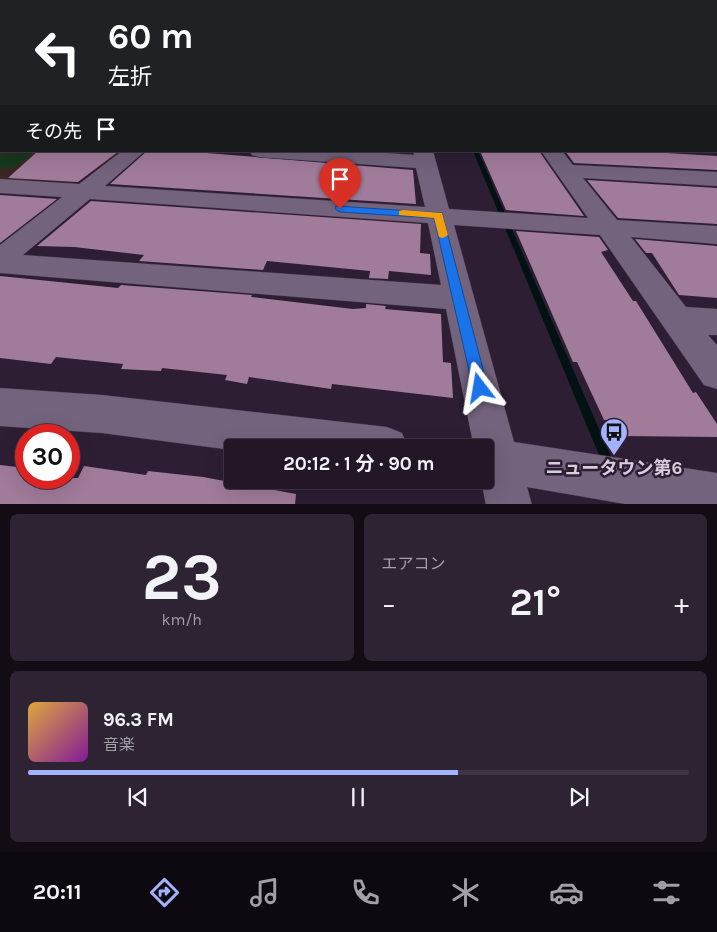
<!DOCTYPE html>
<html lang="ja">
<head>
<meta charset="utf-8">
<style>
  body { margin:0; font-family:Karla,"Noto Sans JP",sans-serif; background:#2e2333; color:#f1f3f6; height:100vh; display:flex; flex-direction:column; font-size:19px; white-space:nowrap }
  * { box-sizing:border-box; margin:0 }
  p { font-size:16px; color:#a29fa7 }
  .icon { flex:none; width:28px; height:28px; fill:none; stroke:currentColor; stroke-width:2; stroke-linecap:round; stroke-linejoin:round }
  .map { position:relative; height:504px; overflow:hidden }
  .panel { display:flex; flex-direction:column; gap:10px; padding:10px; background:#130c15; flex:1 }
  .panel>* { flex:none }
  .top-card { position:absolute; left:0px; top:0px; width:718px; height:152px; box-shadow:0 5px 20px #0002,0 0 0 1px #3f3544; background:#202124; color:#fff; overflow:hidden }
  .speed { position:absolute; left:15px; top:424px; display:flex; gap:10px; font-size:25px; font-weight:700; text-align:center }
  .speed>* { display:grid; place-content:center; width:65px; height:65px; border-radius:50%; background:#221627; box-shadow:0 5px 20px #0002,0 0 0 1px #3f3544; line-height:1 }
  .speed .limit { border:8px solid #d22; background:#fff; color:#111 }
  .pin { position:absolute; display:grid; place-items:center; width:42px; height:42px; color:#fff; margin:-51px -21px; border-radius:50% 50% 50% 0; rotate:-45deg; box-shadow:0 0 5px #0007 }
  .pin .icon { rotate:45deg }
  .me { position:absolute; width:55px; margin:-28px; rotate:346deg; stroke-linejoin:round; filter:drop-shadow(0 0 4px #0008) }
  .turn { display:flex; align-items:center; gap:18px; height:105px; padding:0 25px; font-size:22px }
  .turn .icon { width:65px; height:65px; stroke-width:2.5 }
  .turn b { display:block; font-size:35px; line-height:42px }
  .then { display:flex; align-items:center; height:48px; padding:0 25px; background:#0003; gap:10px; font-size:19px }
  .big { font-size:38px; font-weight:700; line-height:1.1 }
  .panel .card { flex:1; display:flex; flex-direction:column; justify-content:center; gap:8px; min-width:0; padding:0 18px; border-radius:8px; background:#2e2333 }
  .panel .dial { align-items:center; gap:0 }
  .dial b { font-size:65px; line-height:1 }
  .song { display:flex; align-items:center; gap:15px }
  .cover { width:60px; height:60px; border-radius:8px; background:linear-gradient(135deg,hsl(40 70% 55%),hsl(290 70% 35%)) }
  .played { height:5px; border-radius:2px; background:linear-gradient(90deg,#a3b2fd 65%,#3f3544 65%) }
  .keys { display:flex; justify-content:space-around; direction:ltr }
  .heat { display:flex; justify-content:space-between; align-items:center; font-size:28px; direction:ltr }
  .panel .tiles { flex:1; display:grid; gap:10px; grid-template-columns:1fr 1fr }
  .card:last-child { grid-column:span 2 }
  .trip { position:absolute; left:224px; top:439px; width:270px; height:50px; border-radius:5px; background:#221627; box-shadow:0 5px 20px #0002,0 0 0 1px #3f3544; font-weight:700; line-height:50px; text-align:center }
  .menu { display:flex; height:80px; justify-content:space-around; align-items:center; background:#0e0910; color:#a29fa7 }
  .menu .icon { width:35px; height:35px }
  .menu .active { color:#a3b2fd }
  .menu b { font-size:22px; color:#f1f3f6 }
  .map>svg:first-child { display:block }
  .education { fill:#3a2725 }
  .green { fill:#17371e }
  .lines { fill:none; stroke-linecap:round; stroke-linejoin:round }
  .stream { fill:#021213; fill-rule:evenodd }
  .building { fill:#a07b9a }
  .minor-casing { stroke:#443849; stroke-width:1 }
  .minor { fill:#73637d; fill-rule:evenodd }
  .route { fill:#1a73e8; stroke:#114b97 }
  .slow { fill:#f59e0b }
  .labels { text-anchor:middle; dominant-baseline:central; stroke-width:5; stroke-linejoin:round; paint-order:stroke }
  .near-poi-label { font-size:18px; font-weight:bold; fill:#d7cedc; stroke:#2d1e34 }
</style>
</head>
<body>
<div class="map">
<svg width="717" height="505" viewBox="0 0 717 505">
  <rect width="100%" height="100%" fill="#2d1e34"/>
  <path class="education" d="M 0,136 L 1,151 L 122,151 L 80,181 L 74,183 L 33,180 L 0,181 Z"/>
  <path class="green" d="M 32,153 L 14,168 L 0,168 L 0,155 Z"/>
  <g class="lines">
    <path class="stream" d="M 473,151 L 478,151 L 612,459 L 613,463 L 612,467 L 608,468 L 604,467 Z"/>
  </g>
  <path class="building" d="M 38,151 L 119,151 L 78,182 L 8,178 Z
    M 147,151 L 194,152 L 413,170 L 416,204 L 110,184 Z
    M 480,151 L 539,151 L 584,216 L 506,210 Z
    M 565,151 L 633,151 L 717,156 L 717,170 L 574,163 Z
    M 587,180 L 717,188 L 717,224 L 618,218 Z
    M 0,195 L 57,199 L 0,243 Z
    M 91,201 L 421,224 L 420,253 L 430,254 L 431,275 L 389,271 L 388,279 L 369,278 L 370,271 L 267,261 L 263,270 L 139,261 L 144,255 L 74,247 L 37,246 Z
    M 516,231 L 599,237 L 608,250 L 601,252 L 633,301 L 636,301 L 693,393 L 696,392 L 717,424 L 717,437 L 620,436 L 613,420 L 604,420 L 577,362 L 573,362 Z
    M 635,239 L 717,246 L 717,298 L 679,295 L 652,253 L 646,253 Z
    M 0,276 L 118,288 L 121,285 L 252,295 L 251,297 L 353,309 L 366,308 L 366,304 L 386,306 L 385,309 L 441,314 L 443,362 L 451,363 L 453,398 L 332,384 L 331,389 L 249,377 L 247,384 L 225,380 L 227,375 L 162,368 L 161,371 L 121,369 L 123,364 L 56,357 L 51,364 L 0,358 Z
    M 0,465 L 26,468 L 26,478 L 78,478 L 84,466 L 146,475 L 148,471 L 203,477 L 296,494 L 295,505 L 0,505 Z"/>
  <g class="lines">
    <g class="minor-casing">
      <path id="minor" d="M 716,85 L 717,86 L 717,96 L 716,96 Z
        M 0,91 L 1,91 L 1,101 L 0,101 Z
        M 716,127 L 717,127 L 717,139 L 716,139 Z
        M 122,151 L 145,151 L 105,186 L 425,207 L 416,168 L 259,157 L 252,155 L 249,151 L 356,151 L 414,155 L 413,151 L 433,151 L 449,209 L 588,218 L 541,151 L 562,151 L 573,165 L 717,172 L 717,186 L 583,178 L 617,220 L 717,226 L 717,244 L 631,237 L 686,307 L 717,309 L 717,335 L 708,335 L 717,345 L 717,389 L 704,385 L 600,235 L 454,225 L 514,442 L 717,473 L 717,505 L 631,505 L 527,487 L 532,505 L 486,505 L 481,480 L 485,480 L 485,448 L 468,448 L 473,443 L 446,309 L 0,273 L 0,245 L 62,197 L 0,193 L 0,179 L 79,184 ZM 90,199 L 428,223 L 441,285 L 23,255 Z
        M 0,388 L 102,395 L 387,427 L 402,433 L 408,448 L 232,448 L 232,450 L 102,433 L 0,426 Z"/>
    </g>
    <use href="#minor" class="minor"/>
  </g>
  <linearGradient id="sky" x2="0" y2="1"><stop stop-color="#19101d"/><stop offset="0.49" stop-color="#46415c"/><stop offset="1" stop-color="#46415c" stop-opacity="0"/></linearGradient>
  <rect width="717" height="136" fill="url(#sky)"/>
  <path class="route" d="M 336,206 L 442,213 L 488,388 L 486,393 L 480,396 L 475,393 L 473,388 L 434,218 L 340,212 L 335,209 Z"/>
  <path class="slow" d="M 403,210 L 442,213 L 448,235 L 443,238 L 439,237 L 434,218 L 399,215 L 399,211 Z"/>
  <defs>
    <g id="bus-pin" transform="scale(1.4375)"><path d="M0 17L-7.5 6A9.5 9.5 0 1 1 7.5 6Z" fill="#a3b2fd" stroke="#2d1e34"/><path d="M-5-6H5V4H4V6H2V4H-2V6H-4V4H-5ZM-3.5-4V0h7V-4ZM-3.5 1.2v1.5H-2V1.2ZM2 1.2v1.5H3.5V1.2Z" fill="#111"/></g>
  </defs>
  <g fill-rule="evenodd">
    <use href="#bus-pin" x="614" y="432"/>
  </g>
  <g class="labels">
    <g class="near-poi-label">
      <text x="614" y="468">ニュータウン第6</text>
    </g>
  </g>
</svg>
<div class="speed"><div class="limit">30</div></div>
<div class="pin" style="left:340px;top:209px;background:#d93025"><svg class="icon" aria-label="arrive" viewBox="0 0 24 24"><path d="M6 21V4h12l-3 4 3 4H6"/></svg></div>
<svg class="me" style="left:480px;top:388px" viewBox="-20 -20 40 40"><path d="M0-17L14 15 0 8-14 15z" fill="#1a73e8" stroke="#fff" stroke-width="4"/></svg>
<div class="trip">20:12 · 1 分 · 90 m</div>
<div class="top-card">
<div class="turn"><svg class="icon" aria-label="left" viewBox="0 0 24 24"><path d="M17 20v-9H6M10 6l-5 5 5 5"/></svg><div><b>60 m</b>左折</div></div>
<div class="then">その先<svg class="icon" aria-label="arrive" viewBox="0 0 24 24"><path d="M6 21V4h12l-3 4 3 4H6"/></svg></div>
</div>
</div>
<section class="panel">
<div class="tiles">
<div class="card dial"><b>23</b><p>km/h</p></div>
<div class="card"><p>エアコン</p>
<div class="heat"><a>−</a><b class="big">21°</b><a>+</a></div>
</div>
<div class="card">
<div class="song"><i class="cover"></i><div><b>96.3 FM</b><p>音楽</p></div></div>
<div class="played"></div>
<div class="keys"><svg class="icon" aria-label="previous" viewBox="0 0 24 24"><path d="M18 5L8 12l10 7zM5 5v14"/></svg><svg class="icon" aria-label="pause" viewBox="0 0 24 24"><path d="M8 5v14M16 5v14"/></svg><svg class="icon" aria-label="next" viewBox="0 0 24 24"><path d="M6 5l10 7-10 7zM19 5v14"/></svg></div>
</div>
</div>
</section>
<nav class="menu">
<b>20:11</b>
<svg class="icon active" aria-label="directions" viewBox="0 0 24 24"><path d="M12 3l9 9-9 9-9-9zM9 14v-3h6M13 9l2 2-2 2"/></svg>
<svg class="icon" aria-label="music" viewBox="0 0 24 24"><path d="M9 18V5l10-2v13"/><circle cx="6" cy="18" r="3"/><circle cx="16" cy="16" r="3"/></svg>
<svg class="icon" aria-label="phone" viewBox="0 0 24 24"><path d="M5 4h4l2 5-3 2q2 4 5 5l2-3 5 2v4C11 20 4 13 5 4z"/></svg>
<svg class="icon" aria-label="climate" viewBox="0 0 24 24"><path d="M12 3v18M4 7l16 10M4 17L20 7"/></svg>
<svg class="icon" aria-label="car" viewBox="0 0 24 24"><path d="M5 17H2v-5l4-1 3-4h7l3 4 3 1v5h-3M9 17h6M6 11h13"/><circle cx="7" cy="17" r="2"/><circle cx="17" cy="17" r="2"/></svg>
<svg class="icon" aria-label="filters" viewBox="0 0 24 24"><path d="M4 7h16M4 17h16"/><circle cx="9" cy="7" r="2"/><circle cx="15" cy="17" r="2"/></svg>
</nav>
</body>
</html>
